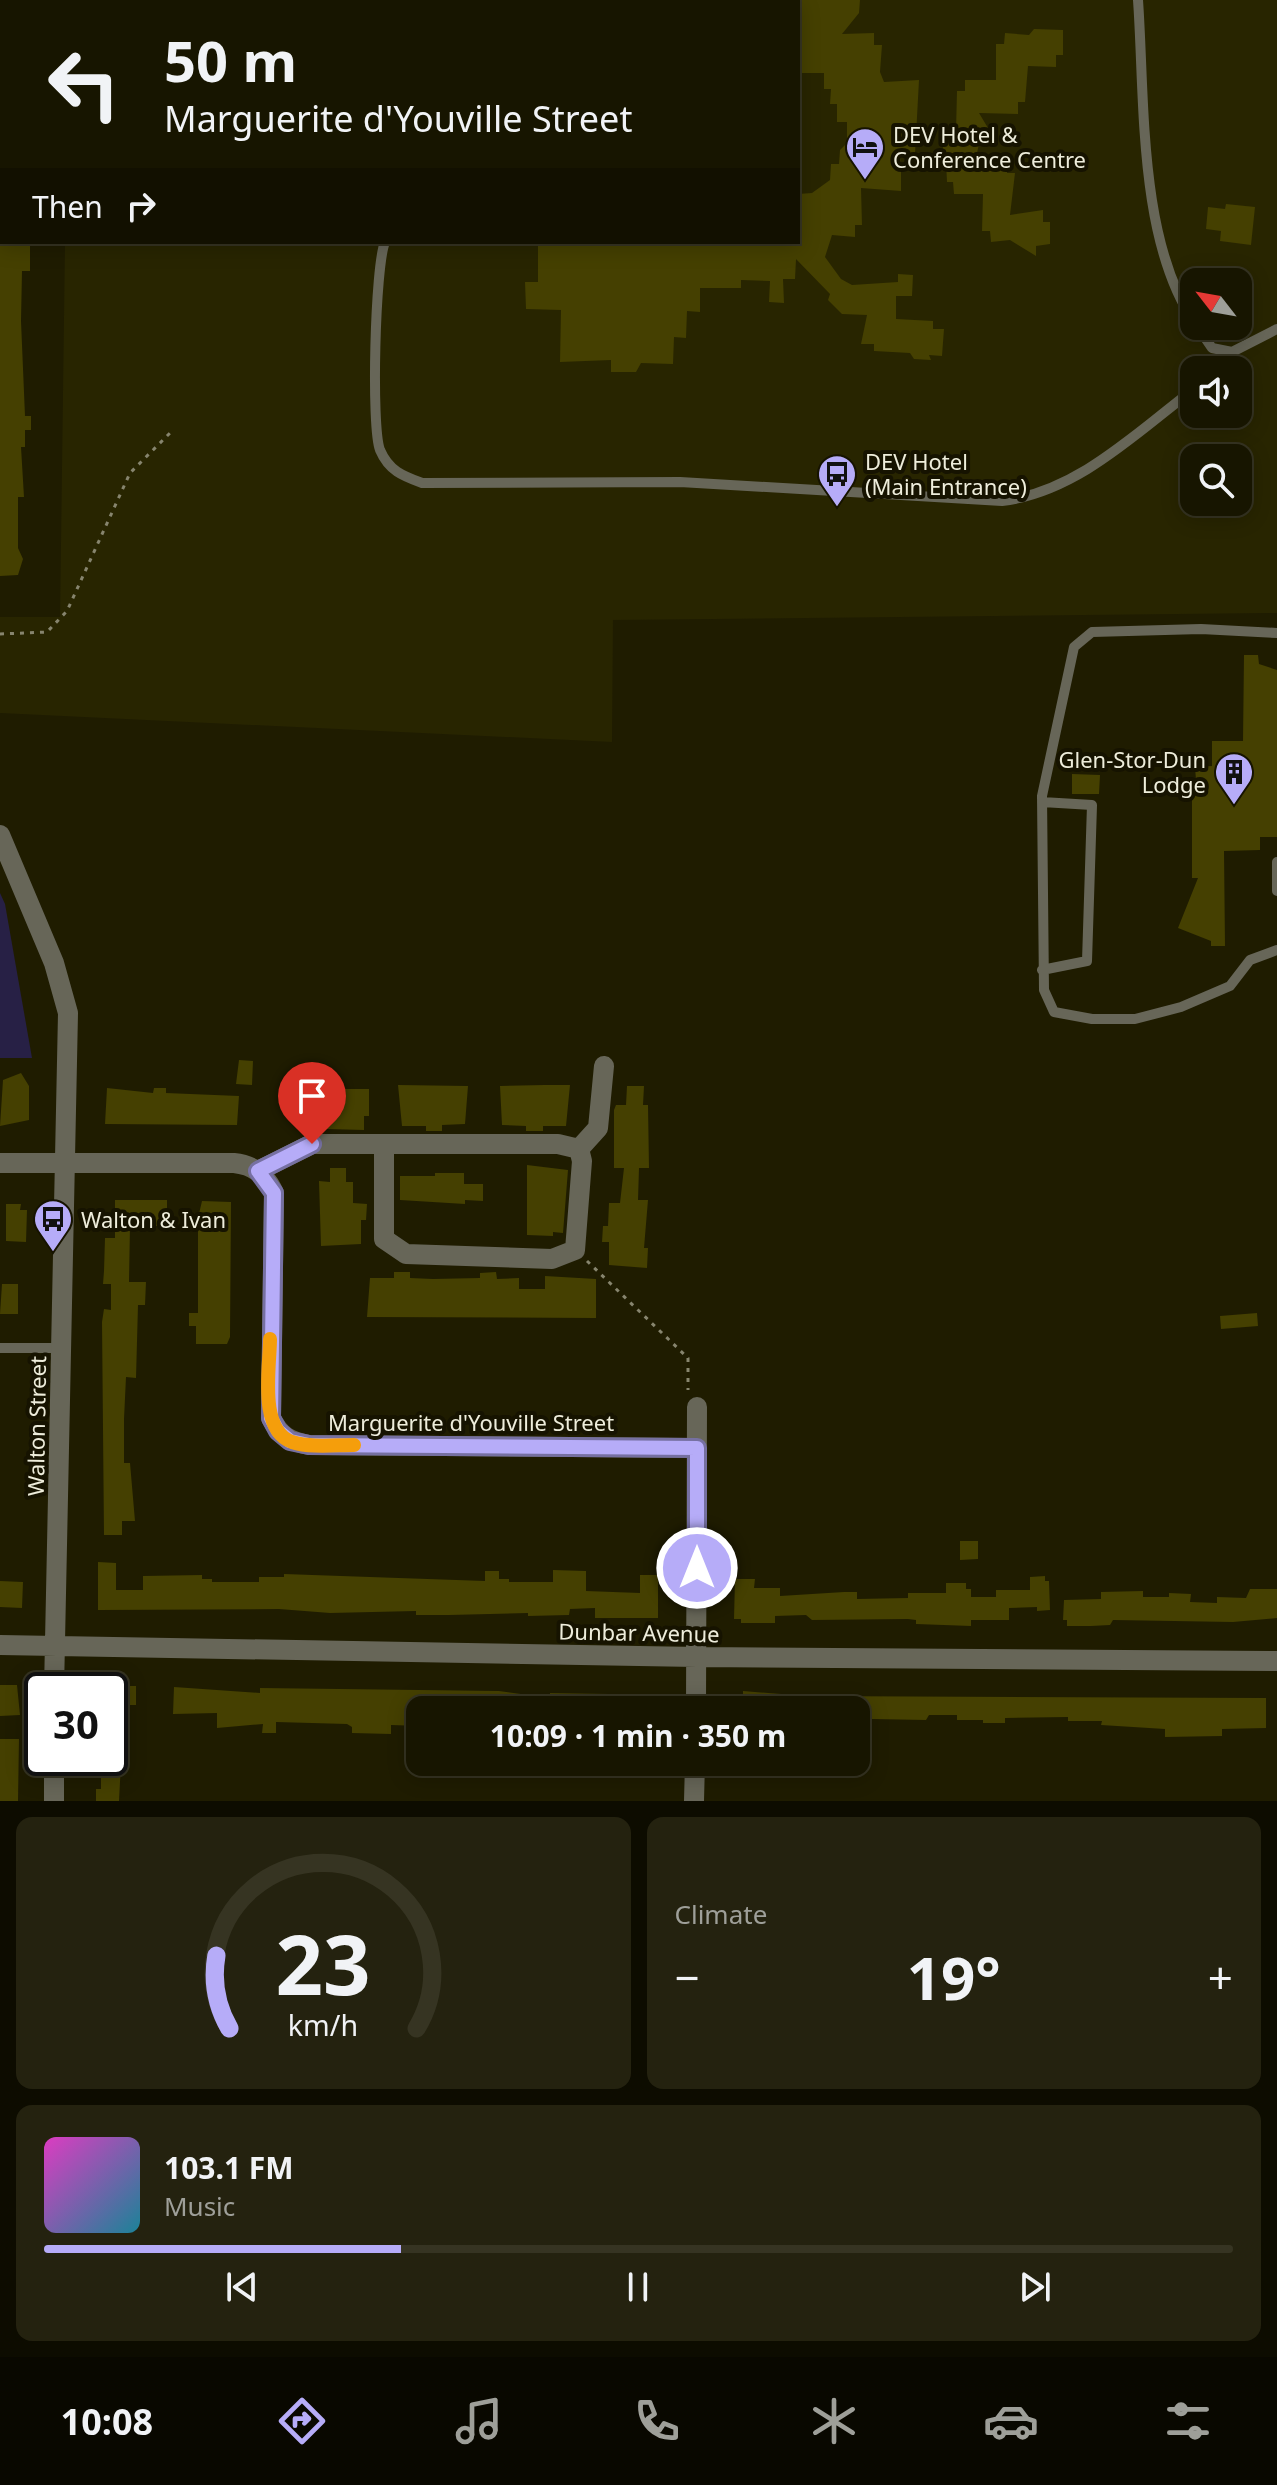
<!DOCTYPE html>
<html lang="en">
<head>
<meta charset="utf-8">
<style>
  body { margin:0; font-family:"Noto Sans",sans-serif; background:#24220f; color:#f1f3f6; height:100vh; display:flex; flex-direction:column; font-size:30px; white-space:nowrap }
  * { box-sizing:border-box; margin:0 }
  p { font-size:26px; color:#9e9f99 }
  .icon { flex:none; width:44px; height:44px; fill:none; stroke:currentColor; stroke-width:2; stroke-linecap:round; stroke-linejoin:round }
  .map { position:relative; height:1801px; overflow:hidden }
  .sheet { display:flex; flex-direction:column; gap:16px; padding:16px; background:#0d0c00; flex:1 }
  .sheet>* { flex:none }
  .guide { position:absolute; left:0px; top:0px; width:800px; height:244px; box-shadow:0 4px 20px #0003,0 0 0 2px #363422; background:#171500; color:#f1f3f6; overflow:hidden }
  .needle { width:52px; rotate:301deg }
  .fabs { position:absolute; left:1180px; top:268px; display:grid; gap:16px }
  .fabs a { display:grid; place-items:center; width:72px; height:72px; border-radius:16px; background:#171500; box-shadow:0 4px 20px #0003,0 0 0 2px #363422; font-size:40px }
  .speed { position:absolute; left:24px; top:1672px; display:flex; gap:16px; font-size:40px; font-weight:700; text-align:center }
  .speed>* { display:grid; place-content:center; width:104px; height:104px; border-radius:50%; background:#171500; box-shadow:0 4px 20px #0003,0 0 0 2px #363422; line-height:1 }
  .speed .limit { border:4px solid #111; border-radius:12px; background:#fff; color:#111 }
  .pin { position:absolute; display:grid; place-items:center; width:68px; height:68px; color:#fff; margin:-82px -34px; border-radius:50% 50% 50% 0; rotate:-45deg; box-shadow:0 0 8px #0007 }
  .pin .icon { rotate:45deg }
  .me { position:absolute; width:88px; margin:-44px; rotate:0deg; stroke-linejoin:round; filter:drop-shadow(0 0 6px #0008) }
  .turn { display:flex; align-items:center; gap:28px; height:168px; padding:0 32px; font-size:36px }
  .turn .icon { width:104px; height:104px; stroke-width:2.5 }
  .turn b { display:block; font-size:56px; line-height:68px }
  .then { display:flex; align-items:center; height:76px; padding:0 32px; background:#0003; gap:16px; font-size:30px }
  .big { font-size:60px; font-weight:700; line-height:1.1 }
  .sheet .card { flex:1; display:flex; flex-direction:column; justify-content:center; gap:12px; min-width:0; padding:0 28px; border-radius:16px; background:#24220f }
  .sheet .dial { align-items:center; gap:0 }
  .dial svg { height:208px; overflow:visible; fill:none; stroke:#363422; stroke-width:7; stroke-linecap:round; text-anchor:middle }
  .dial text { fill:#f1f3f6; stroke:none }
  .song { display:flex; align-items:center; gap:24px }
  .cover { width:96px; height:96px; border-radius:12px; background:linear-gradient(135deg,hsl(310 70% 55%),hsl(190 70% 35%)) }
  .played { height:8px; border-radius:4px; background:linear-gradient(90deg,#b6acf8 30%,#363422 30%) }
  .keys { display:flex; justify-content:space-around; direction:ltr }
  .heat { display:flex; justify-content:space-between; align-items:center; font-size:44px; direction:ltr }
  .sheet .tiles { flex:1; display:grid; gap:16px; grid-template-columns:1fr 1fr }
  .card:last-child { grid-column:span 2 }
  .trip { position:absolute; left:406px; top:1696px; width:464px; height:80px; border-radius:16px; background:#171500; box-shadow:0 4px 20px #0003,0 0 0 2px #363422; font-weight:700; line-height:80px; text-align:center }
  .dock { display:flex; height:128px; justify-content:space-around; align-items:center; background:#090800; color:#9e9f99 }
  .dock .icon { width:56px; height:56px }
  .dock .selected { color:#b6acf8 }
  .dock b { font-size:36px; color:#f1f3f6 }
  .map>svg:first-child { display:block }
  .built { fill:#282500; fill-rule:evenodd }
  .green { fill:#272045 }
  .building { fill:#454001 }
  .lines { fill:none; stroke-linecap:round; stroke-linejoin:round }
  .path { stroke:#87856e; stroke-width:3; stroke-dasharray:4 6; stroke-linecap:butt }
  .service { stroke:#676658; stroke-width:10 }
  .minor { stroke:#676658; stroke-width:20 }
  .route-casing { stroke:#7670a1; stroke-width:20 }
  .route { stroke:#b6acf8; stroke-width:14 }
  .slow { stroke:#f59e0b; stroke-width:14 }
  .labels { text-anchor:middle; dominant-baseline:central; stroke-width:8; stroke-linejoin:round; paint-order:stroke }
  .poi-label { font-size:22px; fill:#eeeddb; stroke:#161300; text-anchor:start }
  .street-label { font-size:22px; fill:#eeeddb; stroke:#161300 }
</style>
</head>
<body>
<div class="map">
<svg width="1277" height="1801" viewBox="0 0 1277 1801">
  <rect width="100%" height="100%" fill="#1f1c00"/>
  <path class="built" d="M 68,0 L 1277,0 L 1277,613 L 613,620 L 612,742 L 0,713 L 0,617 L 60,617 L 65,242 L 798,242 L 798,2 ZM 1194,282 L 1238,282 L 1238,326 L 1194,326 ZM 1194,370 L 1238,370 L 1238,414 L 1194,414 ZM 1194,458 L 1238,458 L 1238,502 L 1194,502 Z"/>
  <path class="green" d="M 0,893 L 5,904 L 32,1058 L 0,1058 Z"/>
  <path class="building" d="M 798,0 L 860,0 L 859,13 L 842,34 L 874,33 L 874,45 L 882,45 L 880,72 L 884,82 L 919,80 L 915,154 L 901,153 L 901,191 L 861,188 L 862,225 L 855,225 L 855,237 L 832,235 L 825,257 L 841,279 L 852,285 L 898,282 L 898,274 L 913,275 L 912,296 L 896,296 L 896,319 L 933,321 L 933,329 L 944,329 L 942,356 L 929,355 L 931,360 L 914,359 L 910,353 L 874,351 L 874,344 L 861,344 L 867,315 L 842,314 L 828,300 L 830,294 L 796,259 L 795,279 L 783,279 L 784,303 L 769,302 L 770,281 L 741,280 L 741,288 L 700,288 L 700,312 L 687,311 L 686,338 L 674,337 L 673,364 L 641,363 L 636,372 L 611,372 L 611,360 L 560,362 L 561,310 L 526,309 L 525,282 L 538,282 L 538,242 L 798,242 L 798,194 L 812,193 L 830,180 L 831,164 L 839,164 L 840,150 L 847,143 L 847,122 L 837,122 L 837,104 L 830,104 L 831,89 L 824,89 L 824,73 L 798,73 Z
    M 1034,29 L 1063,30 L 1063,55 L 1056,55 L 1056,67 L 1028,66 L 1025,102 L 1018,102 L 1018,114 L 979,113 L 988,128 L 981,135 L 975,162 L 1007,161 L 1007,173 L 1015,173 L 1010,215 L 1043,210 L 1043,222 L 1050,222 L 1050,244 L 1036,246 L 1036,256 L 1010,240 L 991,242 L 990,231 L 982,231 L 983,194 L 954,194 L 953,182 L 947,182 L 946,161 L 939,131 L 956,131 L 957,91 L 965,91 L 965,80 L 996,80 L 996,44 L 1004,44 L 1005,33 L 1029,35 Z
    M 1226,204 L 1255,207 L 1251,245 L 1220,241 L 1221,231 L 1206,229 L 1208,207 L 1225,209 Z
    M 0,242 L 30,242 L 30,271 L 22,271 L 21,321 L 25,416 L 31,416 L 31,430 L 25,430 L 25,447 L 21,447 L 24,497 L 18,497 L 18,548 L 23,559 L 18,575 L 0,576 Z
    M 1244,655 L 1258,655 L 1259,664 L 1277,670 L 1277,837 L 1260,837 L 1260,850 L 1224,851 L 1225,946 L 1211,946 L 1211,941 L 1178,928 L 1198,878 L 1192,878 L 1192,780 L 1196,780 L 1195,767 L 1212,766 L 1212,741 L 1243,741 Z
    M 1072,774 L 1100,775 L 1099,794 L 1072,794 Z
    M 239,1060 L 253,1061 L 252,1085 L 236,1084 Z
    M 21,1073 L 29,1086 L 29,1120 L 0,1126 L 3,1080 Z
    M 324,1085 L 324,1089 L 369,1089 L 369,1116 L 364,1116 L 364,1130 L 327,1129 L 327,1120 L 308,1120 L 308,1112 L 294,1112 L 294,1096 L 308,1096 L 308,1086 Z
    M 398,1085 L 468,1086 L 465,1124 L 442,1125 L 442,1131 L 426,1131 L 426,1126 L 402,1126 Z
    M 545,1085 L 570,1085 L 566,1126 L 543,1126 L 543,1131 L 526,1131 L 526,1126 L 502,1125 L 500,1086 Z
    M 627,1086 L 644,1086 L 643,1105 L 648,1105 L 649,1168 L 639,1168 L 638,1200 L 648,1200 L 644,1248 L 648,1248 L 647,1268 L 609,1265 L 609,1242 L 602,1242 L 603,1226 L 608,1226 L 609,1203 L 620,1203 L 624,1168 L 614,1168 L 614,1110 L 616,1105 L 626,1105 Z
    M 107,1088 L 153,1093 L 154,1088 L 166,1088 L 166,1093 L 239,1096 L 237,1125 L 105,1124 Z
    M 527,1165 L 568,1170 L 563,1233 L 553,1232 L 553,1236 L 527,1235 Z
    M 330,1168 L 346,1168 L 346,1182 L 353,1182 L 353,1203 L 367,1204 L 366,1220 L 361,1220 L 361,1244 L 321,1246 L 319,1181 L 330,1182 Z
    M 435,1173 L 464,1173 L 464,1184 L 483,1184 L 483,1201 L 465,1200 L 465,1204 L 400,1200 L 400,1176 L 435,1176 Z
    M 115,1200 L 167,1200 L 167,1226 L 130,1226 L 129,1282 L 146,1282 L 145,1305 L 138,1305 L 136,1378 L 126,1377 L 124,1419 L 124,1463 L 130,1463 L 135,1521 L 122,1521 L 122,1535 L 104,1535 L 102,1322 L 104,1309 L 111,1310 L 111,1284 L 103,1284 L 104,1271 L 105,1238 L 115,1238 Z
    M 202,1201 L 231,1202 L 230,1337 L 227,1344 L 196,1344 L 196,1326 L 189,1326 L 189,1313 L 198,1313 L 198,1218 Z
    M 6,1204 L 21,1204 L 20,1210 L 27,1210 L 26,1242 L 6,1241 Z
    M 394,1272 L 410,1272 L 410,1278 L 433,1279 L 480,1278 L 480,1273 L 496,1272 L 497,1279 L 519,1278 L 519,1289 L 545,1289 L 545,1276 L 596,1279 L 596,1318 L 367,1317 L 370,1278 L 394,1278 Z
    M 2,1284 L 18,1284 L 18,1314 L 0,1314 Z
    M 1257,1313 L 1258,1326 L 1221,1329 L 1220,1316 Z
    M 960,1541 L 978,1541 L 978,1559 L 960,1560 Z
    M 98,1562 L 116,1563 L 116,1590 L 143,1590 L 143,1576 L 202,1575 L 202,1579 L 212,1579 L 212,1582 L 259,1582 L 259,1577 L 284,1577 L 284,1574 L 485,1581 L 485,1571 L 499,1571 L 499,1579 L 509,1579 L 509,1582 L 553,1582 L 553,1570 L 586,1571 L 586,1591 L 640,1593 L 640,1575 L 658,1575 L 658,1618 L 595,1618 L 595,1608 L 570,1609 L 569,1615 L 528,1616 L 528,1613 L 449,1615 L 416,1615 L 416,1611 L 330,1613 L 279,1609 L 98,1610 Z
    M 1045,1576 L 1045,1581 L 1049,1581 L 1050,1610 L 1037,1611 L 1037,1607 L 1009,1608 L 1009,1620 L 971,1620 L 971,1626 L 916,1624 L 916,1620 L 908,1619 L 812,1620 L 806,1615 L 775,1616 L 775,1623 L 741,1623 L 741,1619 L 734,1619 L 735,1579 L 755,1579 L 754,1588 L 780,1588 L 780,1596 L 844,1592 L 857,1592 L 857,1599 L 908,1598 L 908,1593 L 946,1593 L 946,1583 L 966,1583 L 966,1589 L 971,1589 L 971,1597 L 996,1597 L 996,1590 L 1030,1590 L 1030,1577 Z
    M 0,1581 L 23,1582 L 22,1608 L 0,1607 Z
    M 1250,1589 L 1277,1589 L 1277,1618 L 1233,1622 L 1113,1620 L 1110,1625 L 1091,1626 L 1067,1626 L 1067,1620 L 1063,1620 L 1064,1600 L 1101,1599 L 1101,1592 L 1143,1591 L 1143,1597 L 1169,1597 L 1169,1593 L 1191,1594 L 1190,1602 L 1217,1603 L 1217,1597 L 1246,1598 Z
    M 0,1685 L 17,1685 L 20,1715 L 0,1716 Z
    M 110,1686 L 136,1686 L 136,1705 L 124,1705 L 119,1801 L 96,1801 L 96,1789 L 101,1789 L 101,1758 L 110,1758 Z
    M 174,1687 L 260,1693 L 260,1688 L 499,1691 L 550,1698 L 550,1693 L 609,1694 L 612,1695 L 612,1710 L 420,1710 L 420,1726 L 391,1725 L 391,1734 L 352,1733 L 352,1727 L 347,1724 L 276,1722 L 276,1733 L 262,1733 L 263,1724 L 217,1728 L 217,1713 L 173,1714 Z
    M 743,1691 L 807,1696 L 1266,1698 L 1266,1728 L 1222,1729 L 1222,1736 L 1165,1737 L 1165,1729 L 1101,1725 L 1102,1721 L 1068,1721 L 1068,1717 L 1005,1718 L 1005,1723 L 983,1723 L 983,1720 L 957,1720 L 957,1715 L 929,1715 L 926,1720 L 872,1719 L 856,1717 L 856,1710 L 739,1710 L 739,1696 L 743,1696 Z
    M 0,1739 L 19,1739 L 18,1801 L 0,1801 Z"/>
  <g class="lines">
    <path class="path" d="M 0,634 L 47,632 L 67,611 L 130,473 L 173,430
      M 587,1261 L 688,1358 L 688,1390"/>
    <path class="service" d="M 1138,0 C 1145,99 1138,239 1194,322
      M 526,2 L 527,0
      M 385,242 C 375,266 371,427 380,450 C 389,471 403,476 422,483 L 680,482 L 1002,501 C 1077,492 1136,433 1194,389
      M 1197,326 L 1212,348 L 1232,352
      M 1217,370 L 1232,352 L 1277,329
      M 1277,633 L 1201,629 L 1092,632 L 1074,647 L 1042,796 L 1044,990 L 1054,1012 L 1092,1019 L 1135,1019 L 1181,1007 L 1230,986 L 1250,960 L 1277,950
      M 1042,802 L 1092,805 L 1087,961 L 1042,970
      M 1277,862 L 1277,891
      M 0,1348 L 62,1348"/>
    <path class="minor" d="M 0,835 L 54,963 L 68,1013 L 54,1690
      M 579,1149 L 598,1128 L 604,1066
      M 0,1163 L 234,1163 C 254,1165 266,1175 274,1193 L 271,1418 C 280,1436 289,1441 309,1445 L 697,1448
      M 258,1171 L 312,1144 L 558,1144 L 579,1149 L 582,1161 L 575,1250 L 552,1259 L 406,1254 L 384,1239 L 384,1146
      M 0,1645 L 697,1657 L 1277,1661
      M 696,1710 L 697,1407
      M 54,1801 L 54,1758
      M 694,1801 L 695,1762"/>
  </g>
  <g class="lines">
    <g class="route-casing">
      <path id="route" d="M 312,1144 L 258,1171 L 274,1193 L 271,1418 L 278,1431 L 290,1441 L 309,1445 L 697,1448 L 697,1568"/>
    </g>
    <use href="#route" class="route"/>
    <path class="slow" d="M 270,1339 C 270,1367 258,1430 292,1442 C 311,1448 335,1445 354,1445"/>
  </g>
  <defs>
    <g id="hotel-pin" transform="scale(2)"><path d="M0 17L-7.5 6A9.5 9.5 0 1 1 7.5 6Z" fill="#b6acf8" stroke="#161300"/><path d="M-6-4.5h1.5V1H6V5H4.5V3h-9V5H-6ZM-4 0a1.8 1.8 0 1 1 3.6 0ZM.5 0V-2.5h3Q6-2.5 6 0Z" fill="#111"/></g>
    <g id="bus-pin" transform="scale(2)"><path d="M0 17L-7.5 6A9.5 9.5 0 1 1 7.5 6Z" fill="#b6acf8" stroke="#161300"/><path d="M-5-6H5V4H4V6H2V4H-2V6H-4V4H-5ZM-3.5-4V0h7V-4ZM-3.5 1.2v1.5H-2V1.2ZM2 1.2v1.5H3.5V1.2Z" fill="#111"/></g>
    <g id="building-pin" transform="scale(2)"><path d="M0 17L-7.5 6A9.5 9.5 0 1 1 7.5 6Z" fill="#b6acf8" stroke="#161300"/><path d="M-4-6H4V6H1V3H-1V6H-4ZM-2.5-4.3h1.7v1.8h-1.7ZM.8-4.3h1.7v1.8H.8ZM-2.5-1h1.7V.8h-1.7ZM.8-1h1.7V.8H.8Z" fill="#111"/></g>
  </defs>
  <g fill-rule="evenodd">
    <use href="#hotel-pin" x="865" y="147"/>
    <use href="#bus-pin" x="837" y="474"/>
    <use href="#building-pin" x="1234" y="772"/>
    <use href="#bus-pin" x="53" y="1219"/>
  </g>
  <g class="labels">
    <g class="poi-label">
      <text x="893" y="134">DEV Hotel &amp;<tspan x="893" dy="25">Conference Centre</tspan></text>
      <text x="865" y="461">DEV Hotel<tspan x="865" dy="25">(Main Entrance)</tspan></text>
      <text x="1206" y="759" text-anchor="end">Glen-Stor-Dun<tspan x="1206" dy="25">Lodge</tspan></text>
      <text x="81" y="1219">Walton &amp; Ivan</text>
    </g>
    <g class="street-label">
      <text x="471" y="1422">Marguerite d'Youville Street</text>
      <text transform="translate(36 1426) rotate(-89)">Walton Street</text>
      <text transform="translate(639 1632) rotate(1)">Dunbar Avenue</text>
    </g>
  </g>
</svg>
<div class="fabs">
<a><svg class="needle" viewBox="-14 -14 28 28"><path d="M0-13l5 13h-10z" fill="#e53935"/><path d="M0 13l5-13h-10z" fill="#9e9f99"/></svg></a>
<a><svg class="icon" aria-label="sound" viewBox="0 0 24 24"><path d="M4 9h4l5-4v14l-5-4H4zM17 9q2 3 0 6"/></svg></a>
<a><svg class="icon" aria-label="search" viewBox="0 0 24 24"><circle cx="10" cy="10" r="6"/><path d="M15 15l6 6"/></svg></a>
</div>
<div class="speed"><div class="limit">30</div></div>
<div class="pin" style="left:312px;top:1144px;background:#d93025"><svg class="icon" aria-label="arrive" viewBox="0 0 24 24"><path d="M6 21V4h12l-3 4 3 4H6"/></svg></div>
<svg class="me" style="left:697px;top:1568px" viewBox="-20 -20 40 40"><circle r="17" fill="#b6acf8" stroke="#fff" stroke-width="3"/><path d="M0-11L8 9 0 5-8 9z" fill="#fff"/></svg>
<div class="trip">10:09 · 1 min · 350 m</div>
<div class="guide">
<div class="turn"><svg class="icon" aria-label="left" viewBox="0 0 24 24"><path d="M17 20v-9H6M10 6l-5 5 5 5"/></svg><div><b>50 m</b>Marguerite d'Youville Street</div></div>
<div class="then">Then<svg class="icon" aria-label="right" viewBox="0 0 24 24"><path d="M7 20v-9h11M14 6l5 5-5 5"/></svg></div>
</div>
</div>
<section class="sheet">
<div class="tiles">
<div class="card dial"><svg viewBox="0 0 100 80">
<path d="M14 69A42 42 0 1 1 86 69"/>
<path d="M14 69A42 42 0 0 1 9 41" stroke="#b6acf8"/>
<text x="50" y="56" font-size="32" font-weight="700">23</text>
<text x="50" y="72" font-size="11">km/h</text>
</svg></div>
<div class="card"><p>Climate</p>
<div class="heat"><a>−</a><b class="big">19°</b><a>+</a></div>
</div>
<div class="card">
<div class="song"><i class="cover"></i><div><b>103.1 FM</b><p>Music</p></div></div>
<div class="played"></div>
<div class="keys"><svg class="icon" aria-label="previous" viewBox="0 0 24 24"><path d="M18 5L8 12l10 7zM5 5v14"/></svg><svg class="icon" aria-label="pause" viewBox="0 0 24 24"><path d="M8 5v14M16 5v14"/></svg><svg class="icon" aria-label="next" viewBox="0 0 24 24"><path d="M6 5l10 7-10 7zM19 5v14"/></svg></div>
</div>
</div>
</section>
<nav class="dock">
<b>10:08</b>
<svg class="icon selected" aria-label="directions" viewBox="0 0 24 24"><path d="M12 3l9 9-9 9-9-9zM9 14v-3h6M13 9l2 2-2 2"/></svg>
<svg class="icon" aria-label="music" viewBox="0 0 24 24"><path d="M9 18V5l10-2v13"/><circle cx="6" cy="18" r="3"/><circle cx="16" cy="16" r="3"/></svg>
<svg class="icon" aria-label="phone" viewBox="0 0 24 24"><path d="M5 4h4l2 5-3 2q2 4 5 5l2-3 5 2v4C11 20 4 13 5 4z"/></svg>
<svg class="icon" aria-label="climate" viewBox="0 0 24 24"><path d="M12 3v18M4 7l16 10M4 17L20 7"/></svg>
<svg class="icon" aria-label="car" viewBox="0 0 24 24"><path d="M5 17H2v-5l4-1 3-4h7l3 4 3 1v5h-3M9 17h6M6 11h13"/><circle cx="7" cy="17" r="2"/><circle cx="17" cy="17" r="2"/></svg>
<svg class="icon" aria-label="filters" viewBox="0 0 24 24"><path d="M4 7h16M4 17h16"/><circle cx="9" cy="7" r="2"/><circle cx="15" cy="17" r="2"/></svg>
</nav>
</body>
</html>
